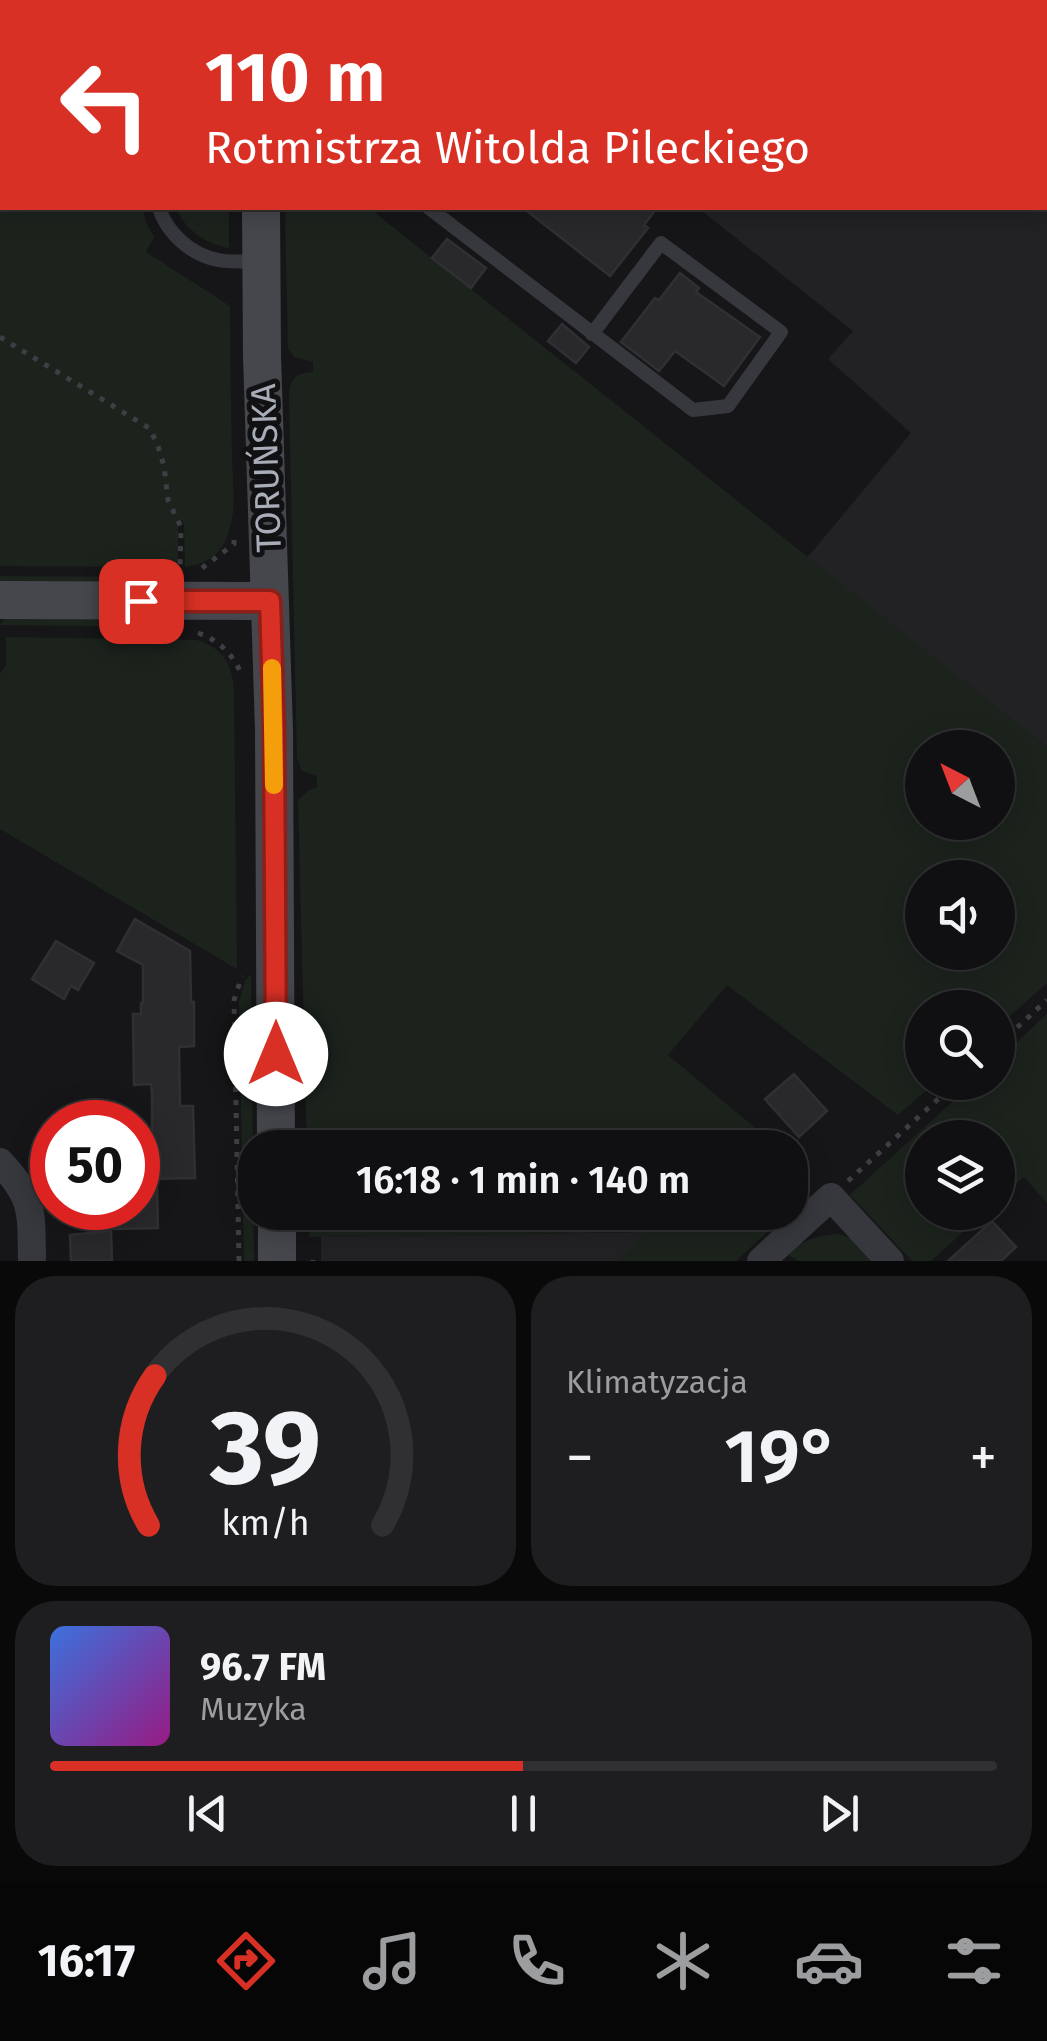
<!DOCTYPE html>
<html lang="pl">
<head>
<meta charset="utf-8">
<style>
  body { margin:0; font-family:"Fira Sans",sans-serif; background:#1e1e20; color:#f1f3f6; height:100vh; display:flex; flex-direction:column; font-size:38px; white-space:nowrap }
  * { box-sizing:border-box; margin:0 }
  p { font-size:32px; color:#9c9d9f }
  .icon { flex:none; width:55px; height:55px; fill:none; stroke:currentColor; stroke-width:2; stroke-linecap:round; stroke-linejoin:round }
  .map { position:relative; height:1261px; overflow:hidden }
  .sheet { display:flex; flex-direction:column; gap:15px; padding:15px; background:#09090a; flex:1 }
  .sheet>* { flex:none }
  .banner { position:absolute; left:0px; top:0px; width:1048px; height:210px; box-shadow:0 5px 25px #0003,0 0 0 2px #303032; background:#d93025; color:#fff; overflow:hidden }
  .needle { width:65px; rotate:318deg }
  .controls { position:absolute; left:905px; top:730px; display:grid; gap:20px }
  .controls a { display:grid; place-items:center; width:110px; height:110px; border-radius:50%; background:#101012; box-shadow:0 5px 25px #0003,0 0 0 2px #303032; font-size:50px }
  .speed { position:absolute; left:30px; top:1100px; display:flex; gap:20px; font-size:50px; font-weight:700; text-align:center }
  .speed>* { display:grid; place-content:center; width:130px; height:130px; border-radius:50%; background:#101012; box-shadow:0 5px 25px #0003,0 0 0 2px #303032; line-height:1 }
  .speed .limit { border:15px solid #d22; background:#fff; color:#111 }
  .pin { position:absolute; display:grid; place-items:center; width:85px; height:85px; color:#fff; margin:-42px; border-radius:20px; box-shadow:0 5px 15px #0006 }
  .me { position:absolute; width:110px; margin:-55px; rotate:0deg; stroke-linejoin:round; filter:drop-shadow(0 0 8px #0008) }
  .turn { display:flex; align-items:center; gap:35px; height:210px; padding:0 40px; font-size:45px }
  .turn .icon { width:130px; height:130px; stroke-width:2.5 }
  .turn b { display:block; font-size:70px; line-height:85px }
  .big { font-size:75px; font-weight:600; line-height:1.1 }
  .sheet .tile { flex:1; display:flex; flex-direction:column; justify-content:center; gap:15px; min-width:0; padding:0 35px; border-radius:40px; background:#1e1e20 }
  .sheet .dial { align-items:center; gap:0 }
  .dial svg { height:260px; overflow:visible; fill:none; stroke:#303032; stroke-width:7; stroke-linecap:round; text-anchor:middle }
  .dial text { fill:#f1f3f6; stroke:none }
  .song { display:flex; align-items:center; gap:30px }
  .cover { width:120px; height:120px; border-radius:15px; background:linear-gradient(135deg,hsl(220 70% 55%),hsl(310 70% 35%)) }
  .played { height:10px; border-radius:5px; background:linear-gradient(90deg,#d93025 50%,#303032 50%) }
  .keys { display:flex; justify-content:space-around; direction:ltr }
  .heat { display:flex; justify-content:space-between; align-items:center; font-size:55px; direction:ltr }
  .sheet .tiles { flex:1; display:grid; gap:15px; grid-template-columns:1fr 1fr }
  .tile:last-child { grid-column:span 2 }
  .trip { position:absolute; left:238px; top:1130px; width:570px; height:100px; border-radius:40px; background:#101012; box-shadow:0 5px 25px #0003,0 0 0 2px #303032; font-weight:600; line-height:100px; text-align:center }
  .tabs { display:flex; height:160px; justify-content:space-around; align-items:center; background:#060607; color:#9c9d9f }
  .tabs .icon { width:70px; height:70px }
  .tabs .active { color:#d93025 }
  .tabs b { font-size:45px; color:#f1f3f6 }
  .map>svg:first-child { display:block }
  .built { fill:#222225 }
  .green { fill:#1c231d; fill-rule:evenodd }
  .building { fill:#29292c; stroke:#303034; stroke-width:2.5 }
  .lines { fill:none; stroke-linecap:round; stroke-linejoin:round }
  .path { stroke:#3d3f44; stroke-width:5; stroke-dasharray:5 8; stroke-linecap:butt }
  .lane { stroke:#37383d; stroke-width:14 }
  .street { stroke:#37383d; stroke-width:28 }
  .secondary { stroke:#45474d; stroke-width:38 }
  .route-casing { stroke:#8d1f18; stroke-width:25 }
  .route { stroke:#d93025; stroke-width:18 }
  .slow { stroke:#f59e0b; stroke-width:18 }
  .labels { text-anchor:middle; dominant-baseline:central; stroke-width:10; stroke-linejoin:round; paint-order:stroke }
  .street-label { font-size:35px; fill:#a8adb8; stroke:#111113 }
</style>
</head>
<body>
<div class="map">
<svg width="1047" height="1261" viewBox="0 0 1047 1261">
  <rect width="100%" height="100%" fill="#161618"/>
  <path class="built" d="M 466,0 L 1047,0 L 1047,747 L 807,558 L 911,433 L 828,359 L 853,331 L 698,208 L 1045,208 L 1045,2 L 470,2 Z
    M 648,1232 L 617,1261 L 321,1261 L 321,1237 Z"/>
  <path class="green" d="M 0,0 L 244,0 L 244,2 L 2,2 L 2,208 L 142,208 L 147,224 L 154,237 L 146,252 L 230,306 C 230,355 231,404 232,454 C 232,478 237,508 229,531 C 222,554 208,564 185,567 L 184,525 L 182,520 L 176,523 L 178,528 L 178,567 L 0,566 Z
    M 176,208 L 229,208 L 229,248 C 206,244 185,230 176,208 Z
    M 285,208 L 369,208 L 1047,747 L 1047,983 L 998,1027 L 998,1008 L 922,1008 L 922,1082 L 935,1083 L 898,1115 L 727,985 L 668,1055 L 759,1131 L 755,1137 L 764,1147 L 307,1147 L 298,800 L 308,791 L 317,787 L 317,776 L 302,771 L 297,758 L 289,396 C 290,379 295,373 313,372 L 313,362 L 294,357 L 288,348 ZM 922,748 L 998,748 L 998,822 L 922,822 ZM 922,878 L 998,878 L 998,952 L 922,952 Z
    M 0,576 L 167,577 L 168,579 L 64,586 L 0,586 Z
    M 6,616 L 65,616 L 169,623 L 167,627 L 0,625 Z
    M 6,637 L 197,640 C 225,649 233,666 234,693 L 237,969 L 0,829 L 0,674 L 6,665 Z
    M 251,974 L 254,1261 L 244,1261 L 239,1002 L 245,981 Z
    M 1047,1014 L 1047,1203 L 1024,1177 L 998,1200 L 998,1138 L 922,1138 L 922,1212 L 984,1213 L 931,1261 L 912,1261 L 850,1195 L 973,1083 L 998,1082 L 998,1060 Z
    M 309,1213 L 309,1212 L 788,1213 L 736,1261 L 617,1261 L 646,1232 L 309,1237 Z
    M 839,1234 L 857,1240 L 876,1261 L 798,1261 L 787,1254 C 801,1240 820,1235 839,1234 Z"/>
  <path class="building" d="M 523,208 L 657,208 L 644,225 L 648,228 L 610,276 Z
    M 447,239 L 486,268 L 471,288 L 432,258 Z
    M 680,273 L 699,288 L 696,292 L 760,337 L 724,386 L 675,351 L 659,371 L 621,342 L 655,298 L 659,300 Z
    M 562,324 L 589,347 L 576,363 L 548,341 Z
    M 135,919 L 190,951 L 191,1001 L 194,1002 L 194,1046 L 179,1047 L 180,1106 L 193,1106 L 195,1178 L 152,1179 L 152,1092 L 151,1084 L 134,1085 L 133,1014 L 141,1014 L 141,1003 L 143,1003 L 143,965 L 117,951 Z
    M 56,941 L 94,963 L 78,990 L 71,986 L 64,999 L 32,979 Z
    M 794,1074 L 827,1111 L 799,1137 L 765,1099 Z
    M 157,1188 L 158,1228 L 113,1229 L 113,1208 L 138,1208 L 138,1189 Z
    M 992,1221 L 1016,1247 L 1001,1261 L 948,1261 Z
    M 111,1231 L 112,1261 L 71,1261 L 70,1235 Z"/>
  <g class="lines">
    <path class="path" d="M 0,337 L 149,428 L 157,443 L 164,466 L 168,500 L 181,527 L 180,569
      M 202,568 L 234,544 L 234,540
      M 198,633 C 218,640 231,652 240,671
      M 998,1045 L 1047,1000
      M 848,1181 L 957,1082
      M 313,1260 L 313,1261
      M 239,1261 L 234,1000 L 242,976"/>
    <path class="lane" d="M 159,208 C 167,233 191,255 218,260 C 231,263 246,261 259,261
      M 429,208 L 693,410 L 728,406 L 781,332 L 661,243 L 592,334"/>
    <path class="street" d="M 0,1162 C 35,1199 31,1213 32,1261
      M 761,1261 L 831,1197 L 890,1261"/>
    <path class="secondary" d="M 267,2 L 267,0
      M 261,208 L 262,356 L 274,730 L 276,1148
      M 0,600 L 270,601
      M 277,1212 L 277,1261"/>
  </g>
  <g class="lines">
    <g class="route-casing">
      <path id="route" d="M 141,601 L 270,601 L 274,730 L 276,1054"/>
    </g>
    <use href="#route" class="route"/>
    <path class="slow" d="M 272,668 L 274,785"/>
  </g>
  <g class="labels">
    <g class="street-label">
      <text transform="translate(266 468) rotate(-92)">TORUŃSKA</text>
    </g>
  </g>
</svg>
<div class="controls">
<a><svg class="needle" viewBox="-14 -14 28 28"><path d="M0-13l5 13h-10z" fill="#e53935"/><path d="M0 13l5-13h-10z" fill="#9c9d9f"/></svg></a>
<a><svg class="icon" aria-label="sound" viewBox="0 0 24 24"><path d="M4 9h4l5-4v14l-5-4H4zM17 9q2 3 0 6"/></svg></a>
<a><svg class="icon" aria-label="search" viewBox="0 0 24 24"><circle cx="10" cy="10" r="6"/><path d="M15 15l6 6"/></svg></a>
<a><svg class="icon" aria-label="layers" viewBox="0 0 24 24"><path d="M12 4l9 5-9 5-9-5zM3 14l9 5 9-5"/></svg></a>
</div>
<div class="speed"><div class="limit">50</div></div>
<div class="pin" style="left:141px;top:601px;background:#d93025"><svg class="icon" aria-label="arrive" viewBox="0 0 24 24"><path d="M6 21V4h12l-3 4 3 4H6"/></svg></div>
<svg class="me" style="left:276px;top:1054px" viewBox="-20 -20 40 40"><circle r="19" fill="#fff"/><path d="M0-13L10 11 0 6-10 11z" fill="#d93025"/></svg>
<div class="trip">16:18 · 1 min · 140 m</div>
<div class="banner">
<div class="turn"><svg class="icon" aria-label="left" viewBox="0 0 24 24"><path d="M17 20v-9H6M10 6l-5 5 5 5"/></svg><div><b>110 m</b>Rotmistrza Witolda Pileckiego</div></div>
</div>
</div>
<section class="sheet">
<div class="tiles">
<div class="tile dial"><svg viewBox="0 0 100 80">
<path d="M14 69A42 42 0 1 1 86 69"/>
<path d="M14 69A42 42 0 0 1 16 23" stroke="#d93025"/>
<text x="50" y="56" font-size="32" font-weight="700">39</text>
<text x="50" y="72" font-size="11">km/h</text>
</svg></div>
<div class="tile"><p>Klimatyzacja</p>
<div class="heat"><a>−</a><b class="big">19°</b><a>+</a></div>
</div>
<div class="tile">
<div class="song"><i class="cover"></i><div><b>96.7 FM</b><p>Muzyka</p></div></div>
<div class="played"></div>
<div class="keys"><svg class="icon" aria-label="previous" viewBox="0 0 24 24"><path d="M18 5L8 12l10 7zM5 5v14"/></svg><svg class="icon" aria-label="pause" viewBox="0 0 24 24"><path d="M8 5v14M16 5v14"/></svg><svg class="icon" aria-label="next" viewBox="0 0 24 24"><path d="M6 5l10 7-10 7zM19 5v14"/></svg></div>
</div>
</div>
</section>
<nav class="tabs">
<b>16:17</b>
<svg class="icon active" aria-label="directions" viewBox="0 0 24 24"><path d="M12 3l9 9-9 9-9-9zM9 14v-3h6M13 9l2 2-2 2"/></svg>
<svg class="icon" aria-label="music" viewBox="0 0 24 24"><path d="M9 18V5l10-2v13"/><circle cx="6" cy="18" r="3"/><circle cx="16" cy="16" r="3"/></svg>
<svg class="icon" aria-label="phone" viewBox="0 0 24 24"><path d="M5 4h4l2 5-3 2q2 4 5 5l2-3 5 2v4C11 20 4 13 5 4z"/></svg>
<svg class="icon" aria-label="climate" viewBox="0 0 24 24"><path d="M12 3v18M4 7l16 10M4 17L20 7"/></svg>
<svg class="icon" aria-label="car" viewBox="0 0 24 24"><path d="M5 17H2v-5l4-1 3-4h7l3 4 3 1v5h-3M9 17h6M6 11h13"/><circle cx="7" cy="17" r="2"/><circle cx="17" cy="17" r="2"/></svg>
<svg class="icon" aria-label="filters" viewBox="0 0 24 24"><path d="M4 7h16M4 17h16"/><circle cx="9" cy="7" r="2"/><circle cx="15" cy="17" r="2"/></svg>
</nav>
</body>
</html>
